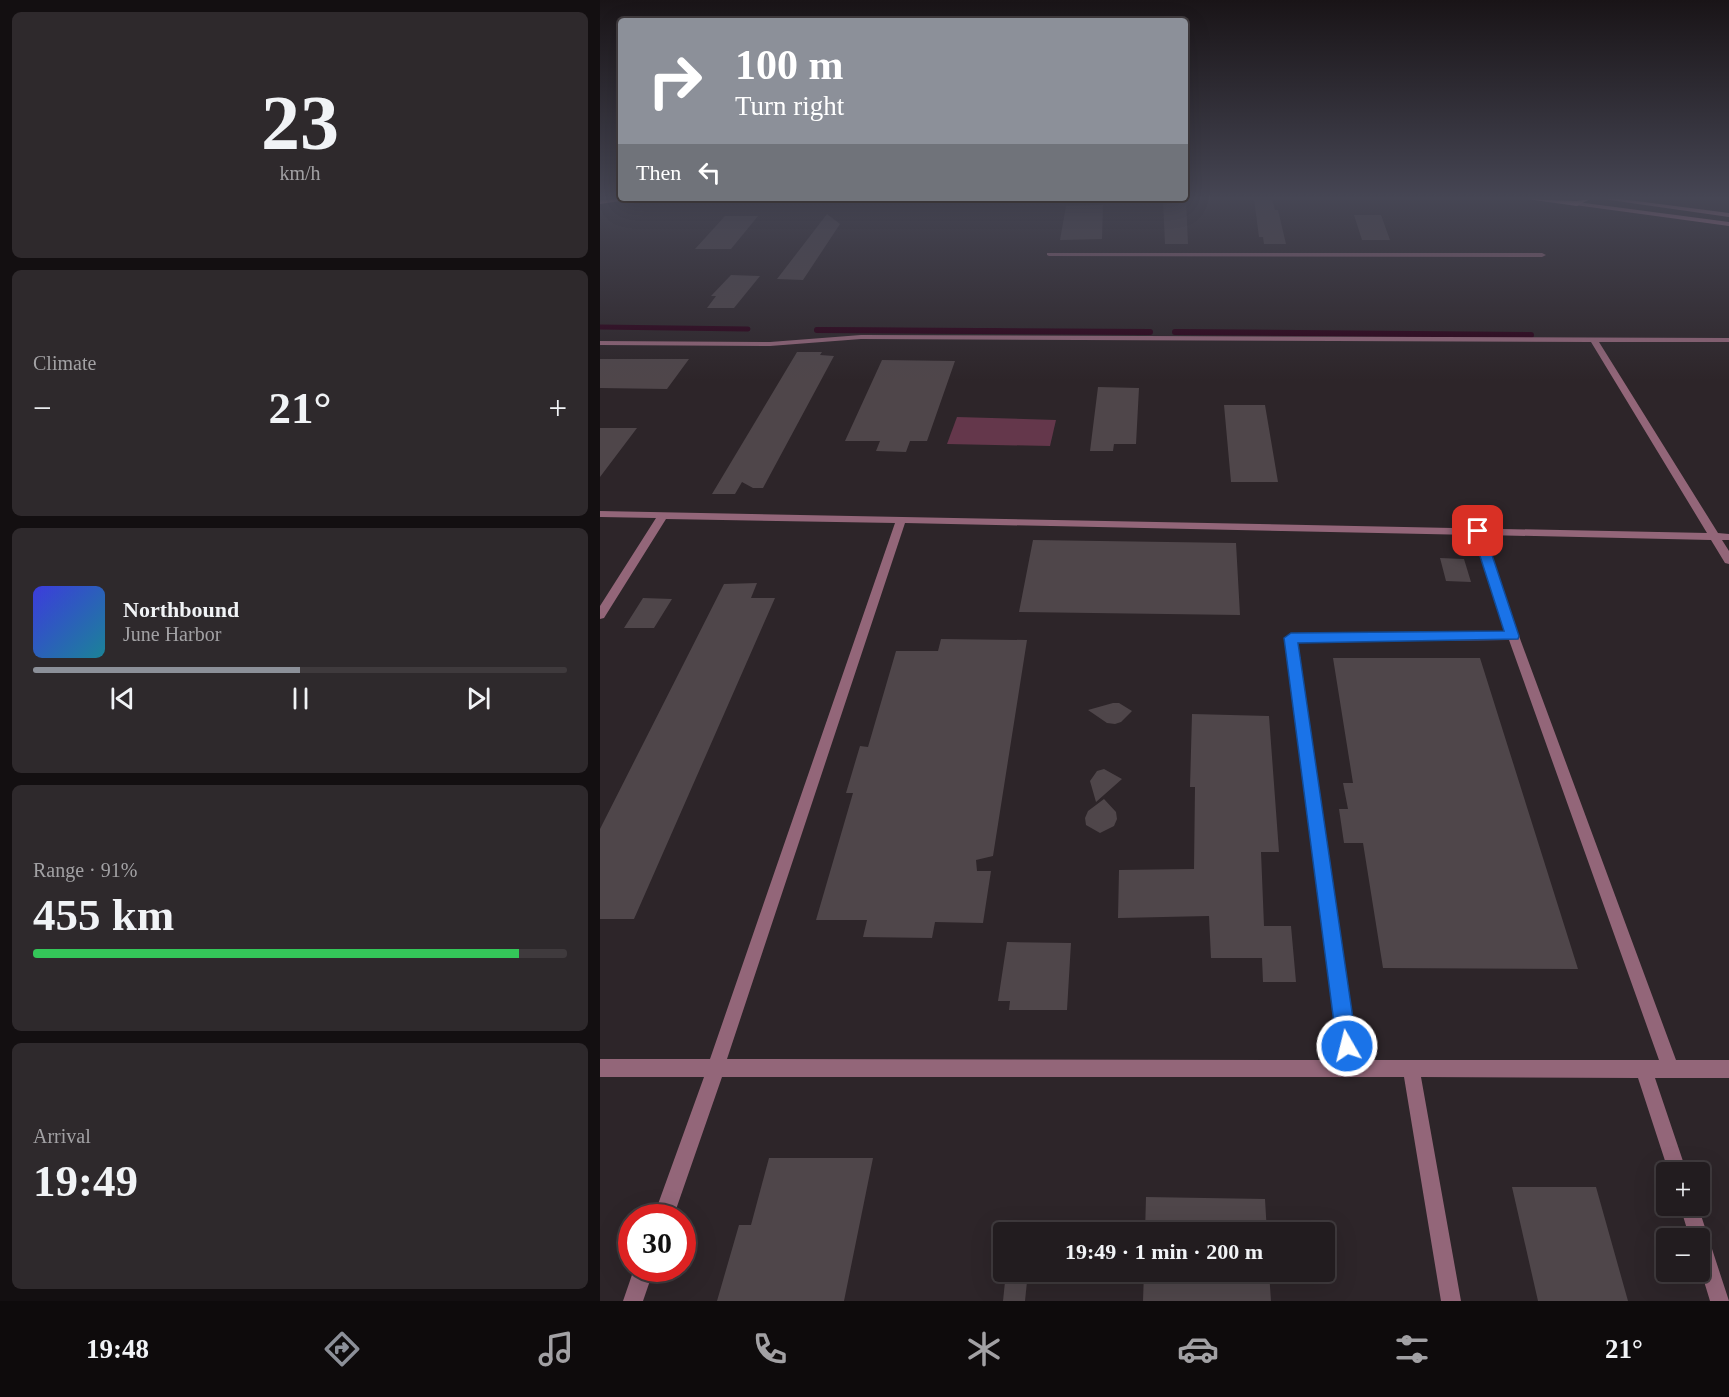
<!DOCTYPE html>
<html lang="en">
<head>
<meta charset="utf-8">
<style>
  body { margin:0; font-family:"Times New Roman",serif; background:#2e292c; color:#f1f3f6; height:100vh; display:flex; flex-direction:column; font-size:22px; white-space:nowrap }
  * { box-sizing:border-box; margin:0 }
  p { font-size:20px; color:#a2a1a4 }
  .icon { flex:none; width:33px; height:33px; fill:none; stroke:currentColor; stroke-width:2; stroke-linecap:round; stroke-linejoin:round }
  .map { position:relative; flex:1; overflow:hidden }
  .side { display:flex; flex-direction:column; gap:12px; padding:12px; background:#130f11; width:600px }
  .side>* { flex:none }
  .guide { position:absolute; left:18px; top:18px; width:570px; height:183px; border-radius:6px; box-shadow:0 6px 24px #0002,0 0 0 2px #3f3a3d; background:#8c9099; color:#fff; overflow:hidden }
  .tools { position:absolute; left:1056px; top:1162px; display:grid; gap:12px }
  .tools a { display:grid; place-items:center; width:54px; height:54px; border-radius:6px; background:#221c1f; box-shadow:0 6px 24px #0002,0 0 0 2px #3f3a3d; font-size:30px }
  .speed { position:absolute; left:18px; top:1204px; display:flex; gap:12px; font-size:30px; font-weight:700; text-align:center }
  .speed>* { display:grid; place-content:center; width:78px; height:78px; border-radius:50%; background:#221c1f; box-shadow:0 6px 24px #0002,0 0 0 2px #3f3a3d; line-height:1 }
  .speed .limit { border:9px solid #d22; background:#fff; color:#111 }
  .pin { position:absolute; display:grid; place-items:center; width:51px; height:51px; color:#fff; margin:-26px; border-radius:12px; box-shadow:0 3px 9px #0006 }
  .me { position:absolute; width:66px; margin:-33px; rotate:352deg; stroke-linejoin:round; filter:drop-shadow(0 0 4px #0008) }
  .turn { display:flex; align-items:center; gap:21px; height:126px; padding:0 18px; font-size:27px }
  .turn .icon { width:78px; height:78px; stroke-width:2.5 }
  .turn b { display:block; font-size:42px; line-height:51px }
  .then { display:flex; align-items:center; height:57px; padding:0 18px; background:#0003; gap:12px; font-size:22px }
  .big { font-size:45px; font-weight:600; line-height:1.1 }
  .side .widget { flex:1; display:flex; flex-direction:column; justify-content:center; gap:9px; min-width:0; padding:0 21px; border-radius:9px; background:#2e292c }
  .side .dial { align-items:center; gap:0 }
  .dial b { font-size:78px; line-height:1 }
  .song { display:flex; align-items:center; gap:18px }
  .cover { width:72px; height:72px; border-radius:9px; background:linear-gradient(135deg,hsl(240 70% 55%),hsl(190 70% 35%)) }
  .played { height:6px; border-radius:3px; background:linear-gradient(90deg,#8c9099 50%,#3f3a3d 50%) }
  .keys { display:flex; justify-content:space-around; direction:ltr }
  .heat { display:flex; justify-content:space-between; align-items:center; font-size:33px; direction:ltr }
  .charge { height:9px; border-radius:4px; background:linear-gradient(90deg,#34c759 91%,#3f3a3d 0) }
  .trip { position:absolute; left:393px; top:1222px; width:342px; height:60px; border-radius:6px; background:#221c1f; box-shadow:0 6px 24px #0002,0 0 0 2px #3f3a3d; font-weight:600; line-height:60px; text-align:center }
  .tab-bar { display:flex; height:96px; justify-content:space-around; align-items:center; background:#0e0b0c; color:#a2a1a4 }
  .tab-bar .icon { width:42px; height:42px }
  .tab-bar .on { color:#8c9099 }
  .tab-bar b { font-size:27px; color:#f1f3f6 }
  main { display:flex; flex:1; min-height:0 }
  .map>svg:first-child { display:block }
  .green { fill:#64374b }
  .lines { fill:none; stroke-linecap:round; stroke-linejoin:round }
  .stream-far1 { stroke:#2b0017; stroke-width:5 }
  .stream { stroke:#2b0017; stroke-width:6 }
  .building { fill:#4f464a }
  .street { fill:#936679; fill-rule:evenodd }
  .secondary { fill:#d088a7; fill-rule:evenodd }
  .primary { fill:#ffa3cb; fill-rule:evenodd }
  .route { fill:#1a73e8; stroke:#114b97; stroke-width:1.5 }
</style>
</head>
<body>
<main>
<section class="side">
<div class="widget dial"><b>23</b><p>km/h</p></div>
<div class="widget"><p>Climate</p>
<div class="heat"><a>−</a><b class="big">21°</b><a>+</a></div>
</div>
<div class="widget">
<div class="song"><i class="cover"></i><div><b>Northbound</b><p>June Harbor</p></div></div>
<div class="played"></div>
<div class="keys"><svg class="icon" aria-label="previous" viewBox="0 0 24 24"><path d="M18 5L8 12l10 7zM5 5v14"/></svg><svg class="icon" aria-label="pause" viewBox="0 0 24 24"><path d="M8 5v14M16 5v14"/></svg><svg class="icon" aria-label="next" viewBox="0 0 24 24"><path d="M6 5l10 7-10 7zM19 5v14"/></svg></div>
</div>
<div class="widget"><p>Range · 91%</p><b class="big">455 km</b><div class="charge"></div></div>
<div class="widget"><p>Arrival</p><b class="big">19:49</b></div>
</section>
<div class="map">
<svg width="1129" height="1301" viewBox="0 0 1129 1301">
  <rect width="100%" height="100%" fill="#2d2529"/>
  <path class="green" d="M 357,417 L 456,420 L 450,446 L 347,444 Z"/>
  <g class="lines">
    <path class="stream-far1" d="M 0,327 L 148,329
      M 217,330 L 401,331"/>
    <path class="stream" d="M 217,330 L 550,332
      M 575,332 L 931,335"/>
  </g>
  <path class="building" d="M 563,199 L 586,199 L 588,244 L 565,244 Z
    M 654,199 L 672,199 L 675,210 L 678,210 L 686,244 L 664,244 L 663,237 L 659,237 Z
    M 503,205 L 502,239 L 460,240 L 466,206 Z
    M 227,214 L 240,224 L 203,280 L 177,279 Z
    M 754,215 L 781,215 L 790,240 L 762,240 Z
    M 125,216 L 158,216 L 131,249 L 95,249 Z
    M 131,275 L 160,276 L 134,308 L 107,308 L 116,296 L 111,296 Z
    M 197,352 L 222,352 L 220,355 L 234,356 L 163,488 L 153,488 L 142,482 L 135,494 L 112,494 Z
    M 0,359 L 89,359 L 67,389 L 0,388 Z
    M 282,360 L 355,361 L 327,441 L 310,441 L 306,452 L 276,451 L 280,441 L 245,441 Z
    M 498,387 L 539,388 L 536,444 L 514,444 L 513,451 L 490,451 Z
    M 624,405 L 665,405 L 678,482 L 631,482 Z
    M 0,428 L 37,428 L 0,477 Z
    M 433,540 L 636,543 L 640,615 L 419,612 Z
    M 840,558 L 864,559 L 871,582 L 846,581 Z
    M 157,583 L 151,598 L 175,598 L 34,919 L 0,919 L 0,829 L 124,584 Z
    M 43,598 L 72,599 L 54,628 L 24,628 Z
    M 341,639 L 427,640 L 393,856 L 376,860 L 377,871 L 391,871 L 383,923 L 335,922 L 332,938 L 263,937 L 267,920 L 216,920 L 253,793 L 246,793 L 260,746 L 268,747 L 296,651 L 338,651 Z
    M 733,658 L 880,658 L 978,969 L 783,968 L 763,843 L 744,843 L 739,809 L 748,809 L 743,783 L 753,783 Z
    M 513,703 L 519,703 L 532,711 L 521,722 L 515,724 L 507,723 L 488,710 Z
    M 592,714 L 669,716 L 679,852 L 661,852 L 664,926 L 691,926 L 696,982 L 663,982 L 662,958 L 611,958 L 609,916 L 518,918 L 519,870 L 594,869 L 595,787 L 590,787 Z
    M 504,769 L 522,779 L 496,802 L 490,781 L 497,771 Z
    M 504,799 L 516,812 L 517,819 L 514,826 L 500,833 L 486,825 L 485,818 L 488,811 Z
    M 407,942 L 471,943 L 467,1010 L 409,1010 L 410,1001 L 398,1001 Z
    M 169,1158 L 273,1158 L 244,1301 L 117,1301 L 139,1225 L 151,1225 Z
    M 912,1187 L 996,1187 L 1028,1301 L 938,1301 Z
    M 546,1197 L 665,1199 L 667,1233 L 545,1233 Z
    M 406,1272 L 428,1272 L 425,1301 L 403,1301 Z
    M 544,1272 L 669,1272 L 671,1301 L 543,1301 Z"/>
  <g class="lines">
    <path class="street" d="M 447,253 L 942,253 L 946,255 L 942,257 L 449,256 L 447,255 Z
      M 261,335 L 1129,338 L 1129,342 L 999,342 L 1118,533 L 1129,534 L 1129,540 L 1122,540 L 1129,551 L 1129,564 L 1125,563 L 1111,540 L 885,535 L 919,636 L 1076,1060 L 1129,1060 L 1129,1078 L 1055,1078 L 1087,1173 L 1069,1173 L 1038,1078 L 821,1077 L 861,1301 L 841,1301 L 804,1077 L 122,1077 L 73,1218 L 53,1218 L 104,1077 L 0,1077 L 0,1059 L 110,1059 L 295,523 L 66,519 L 4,618 L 0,619 L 0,606 L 56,518 L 0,517 L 0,511 L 1107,533 L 991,342 L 261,339 L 170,346 L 0,345 L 0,341 L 170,342 ZM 305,523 L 874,535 L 906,632 L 691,634 L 685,638 L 740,1060 L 127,1059 ZM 909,640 L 1059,1060 L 757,1060 L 698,642 Z
      M 1080,1206 L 1098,1206 L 1129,1301 L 1110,1301 L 1100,1268 L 1100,1239 L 1090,1239 Z
      M 34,1269 L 54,1269 L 43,1301 L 23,1301 Z"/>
    <path class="secondary" d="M 1003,199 L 1021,199 L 1129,213 L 1129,217 Z
      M 977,202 L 1129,222 L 1129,226 L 975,205 L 975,203 Z"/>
    <path class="primary" d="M 21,199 L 20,201 L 0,204 L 0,200 Z
      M 927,199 L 976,201 L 990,199 L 977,206 Z"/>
  </g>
  <linearGradient id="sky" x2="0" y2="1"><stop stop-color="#191417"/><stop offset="0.52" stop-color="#464654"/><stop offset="1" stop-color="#464654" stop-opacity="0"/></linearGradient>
  <rect width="1129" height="381" fill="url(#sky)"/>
  <path class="route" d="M 878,527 L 884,531 L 919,636 L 918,639 L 698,643 L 757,1046 L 754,1053 L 747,1056 L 740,1053 L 737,1046 L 684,638 L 691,633 L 904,631 L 872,531 Z"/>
</svg>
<div class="tools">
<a>+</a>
<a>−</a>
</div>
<div class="speed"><div class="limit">30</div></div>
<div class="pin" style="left:878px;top:531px;background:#d93025"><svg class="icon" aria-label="arrive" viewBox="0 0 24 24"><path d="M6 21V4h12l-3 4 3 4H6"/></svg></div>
<svg class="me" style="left:747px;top:1046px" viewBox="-20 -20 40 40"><circle r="17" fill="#1a73e8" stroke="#fff" stroke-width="3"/><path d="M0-11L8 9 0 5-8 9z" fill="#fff"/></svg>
<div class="trip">19:49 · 1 min · 200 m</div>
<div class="guide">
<div class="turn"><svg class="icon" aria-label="right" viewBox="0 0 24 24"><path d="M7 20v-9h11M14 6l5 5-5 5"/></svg><div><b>100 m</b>Turn right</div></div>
<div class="then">Then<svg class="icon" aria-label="left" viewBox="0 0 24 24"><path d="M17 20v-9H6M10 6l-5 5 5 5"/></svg></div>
</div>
</div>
</main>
<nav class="tab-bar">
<b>19:48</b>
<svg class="icon on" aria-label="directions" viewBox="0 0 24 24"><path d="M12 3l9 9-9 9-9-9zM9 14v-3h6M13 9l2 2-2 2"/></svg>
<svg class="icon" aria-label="music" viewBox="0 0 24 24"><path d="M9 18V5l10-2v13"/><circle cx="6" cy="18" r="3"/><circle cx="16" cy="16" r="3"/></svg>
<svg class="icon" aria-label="phone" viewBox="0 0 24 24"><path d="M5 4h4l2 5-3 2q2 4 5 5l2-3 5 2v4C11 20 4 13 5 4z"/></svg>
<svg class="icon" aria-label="climate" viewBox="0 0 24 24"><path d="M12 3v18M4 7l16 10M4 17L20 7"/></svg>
<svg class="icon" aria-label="car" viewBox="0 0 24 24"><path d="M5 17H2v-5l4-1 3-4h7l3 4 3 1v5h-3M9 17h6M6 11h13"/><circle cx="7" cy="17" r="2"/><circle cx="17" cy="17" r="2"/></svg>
<svg class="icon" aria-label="filters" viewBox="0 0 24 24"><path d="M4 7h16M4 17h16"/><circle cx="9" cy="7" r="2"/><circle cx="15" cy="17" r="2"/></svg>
<b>21°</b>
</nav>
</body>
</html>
